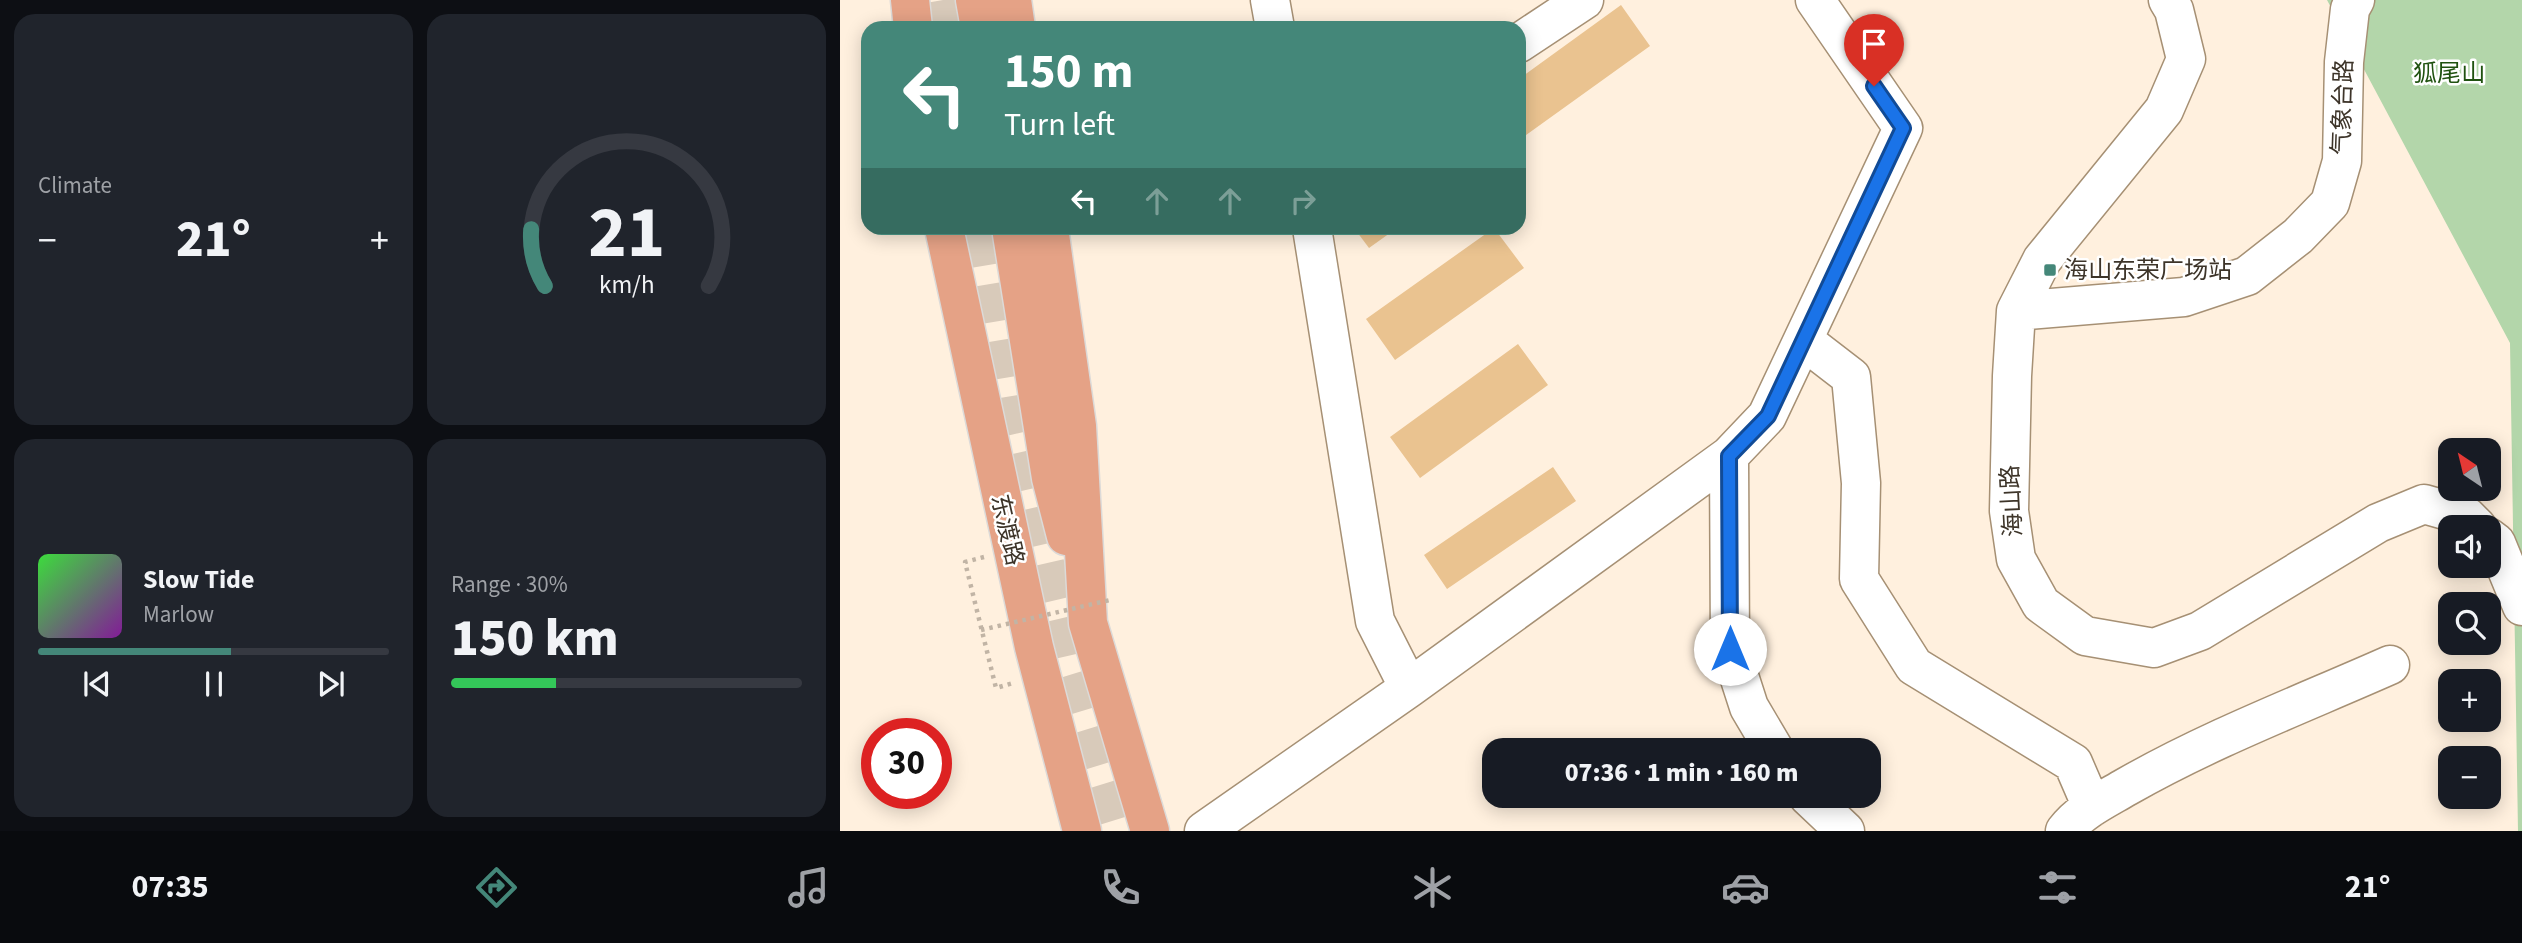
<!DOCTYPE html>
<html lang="en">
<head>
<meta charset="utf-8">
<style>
  body { margin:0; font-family:"Source Sans 3","Noto Sans SC",sans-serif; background:#20242c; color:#f1f3f6; height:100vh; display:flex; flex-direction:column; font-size:26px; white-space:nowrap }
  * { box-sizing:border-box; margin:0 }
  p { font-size:23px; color:#9ea1a6 }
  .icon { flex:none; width:38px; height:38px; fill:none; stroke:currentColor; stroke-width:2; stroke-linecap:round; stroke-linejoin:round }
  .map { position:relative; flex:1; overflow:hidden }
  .panel { display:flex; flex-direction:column; gap:14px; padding:14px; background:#0d0f14; width:840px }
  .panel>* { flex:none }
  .banner { position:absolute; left:21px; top:21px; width:665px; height:214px; border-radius:21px; box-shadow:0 4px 18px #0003; background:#448779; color:#fff; overflow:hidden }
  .needle { width:46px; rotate:325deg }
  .buttons { position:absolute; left:1598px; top:438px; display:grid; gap:14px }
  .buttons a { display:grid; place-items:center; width:63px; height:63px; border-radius:14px; background:#171b24; box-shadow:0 4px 18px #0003; font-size:35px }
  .speed { position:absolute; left:21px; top:718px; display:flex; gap:14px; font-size:35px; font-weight:700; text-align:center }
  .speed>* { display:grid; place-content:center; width:91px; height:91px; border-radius:50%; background:#171b24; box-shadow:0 4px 18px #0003; line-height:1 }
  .speed .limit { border:10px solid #d22; background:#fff; color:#111 }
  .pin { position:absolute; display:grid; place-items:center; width:60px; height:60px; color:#fff; margin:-72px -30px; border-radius:50% 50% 50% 0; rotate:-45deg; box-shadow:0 0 7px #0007 }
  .pin .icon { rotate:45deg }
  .me { position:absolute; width:77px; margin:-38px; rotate:0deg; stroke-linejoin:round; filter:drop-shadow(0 0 5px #0008) }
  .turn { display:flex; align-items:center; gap:24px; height:147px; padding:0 28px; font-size:32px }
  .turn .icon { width:91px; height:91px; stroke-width:2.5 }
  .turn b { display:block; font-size:49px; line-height:60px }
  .lanes { display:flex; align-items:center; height:66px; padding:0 28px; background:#0003; justify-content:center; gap:35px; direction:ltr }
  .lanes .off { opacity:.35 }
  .big { font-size:52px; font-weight:800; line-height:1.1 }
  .panel .widget { flex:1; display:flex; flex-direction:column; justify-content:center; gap:10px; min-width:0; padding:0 24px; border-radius:21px; background:#20242c }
  .panel .dial { align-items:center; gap:0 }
  .dial svg { height:182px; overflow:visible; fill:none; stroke:#363941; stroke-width:7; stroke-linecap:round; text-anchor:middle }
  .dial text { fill:#f1f3f6; stroke:none }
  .song { display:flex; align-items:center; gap:21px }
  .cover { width:84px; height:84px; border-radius:10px; background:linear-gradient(135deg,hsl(120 70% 55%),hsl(290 70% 35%)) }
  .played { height:7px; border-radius:4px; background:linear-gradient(90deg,#448779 55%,#363941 55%) }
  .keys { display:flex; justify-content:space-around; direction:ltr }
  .heat { display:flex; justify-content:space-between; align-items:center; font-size:38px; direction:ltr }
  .charge { height:10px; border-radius:5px; background:linear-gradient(90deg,#34c759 30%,#363941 0) }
  .panel .tiles { flex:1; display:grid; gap:14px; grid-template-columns:repeat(2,1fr) }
  .trip { position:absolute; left:642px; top:738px; width:399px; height:70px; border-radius:21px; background:#171b24; box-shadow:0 4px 18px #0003; font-weight:800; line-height:70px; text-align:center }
  .dock { display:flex; height:112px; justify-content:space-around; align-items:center; background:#090b0e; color:#9ea1a6 }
  .dock .icon { width:49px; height:49px }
  .dock .on { color:#448779 }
  .dock b { font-size:32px; color:#f1f3f6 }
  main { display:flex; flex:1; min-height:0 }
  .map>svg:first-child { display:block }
  .green { fill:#b3d6aa }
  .building { fill:#eac390 }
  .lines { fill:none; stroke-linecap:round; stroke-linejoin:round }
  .major-tunnel { stroke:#d8caba; stroke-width:38; stroke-dasharray:38 19; stroke-linecap:butt }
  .minor-casing { stroke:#a69074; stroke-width:41 }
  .major-casing { stroke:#dcdad8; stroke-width:41 }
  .path { stroke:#c1b4a5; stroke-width:4.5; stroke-dasharray:3.5 5; stroke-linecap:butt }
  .minor { stroke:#fff; stroke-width:38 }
  .major { stroke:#e5a286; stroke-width:38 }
  .path-bridge { stroke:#c1b4a5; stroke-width:4.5; stroke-dasharray:3.5 5; stroke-linecap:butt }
  .route-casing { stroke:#114b97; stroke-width:18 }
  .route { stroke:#1a73e8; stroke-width:12 }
  .poi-dot { fill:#448779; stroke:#fff; stroke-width:2.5 }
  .labels { text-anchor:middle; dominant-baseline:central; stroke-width:5; stroke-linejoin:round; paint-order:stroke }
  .park-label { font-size:24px; fill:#205210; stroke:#fff }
  .street-label { font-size:24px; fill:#3d3429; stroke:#fff }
  .poi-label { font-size:24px; fill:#3d3429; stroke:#fff; text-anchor:start }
</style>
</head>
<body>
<main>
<section class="panel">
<div class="tiles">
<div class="widget"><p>Climate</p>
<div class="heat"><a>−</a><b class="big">21°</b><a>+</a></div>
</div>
<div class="widget dial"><svg viewBox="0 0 100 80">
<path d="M14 69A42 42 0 1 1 86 69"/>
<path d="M14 69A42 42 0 0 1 8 44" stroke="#448779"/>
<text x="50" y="56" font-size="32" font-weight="700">21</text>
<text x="50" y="72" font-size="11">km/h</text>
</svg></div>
<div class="widget">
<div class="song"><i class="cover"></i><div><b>Slow Tide</b><p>Marlow</p></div></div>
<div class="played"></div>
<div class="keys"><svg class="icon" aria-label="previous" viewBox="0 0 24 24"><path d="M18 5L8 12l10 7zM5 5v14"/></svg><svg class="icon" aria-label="pause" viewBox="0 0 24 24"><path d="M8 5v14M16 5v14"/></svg><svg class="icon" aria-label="next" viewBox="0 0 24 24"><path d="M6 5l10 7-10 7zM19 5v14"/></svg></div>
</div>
<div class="widget"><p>Range · 30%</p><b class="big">150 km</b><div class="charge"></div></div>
</div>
</section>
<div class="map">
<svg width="1682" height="831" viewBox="0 0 1682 831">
  <rect width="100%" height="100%" fill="#fff0de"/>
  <path class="green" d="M 1487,0 L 1682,0 L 1682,831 L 1678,831 L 1670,343 Z"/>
  <path class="building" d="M 781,5 L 810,46 L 682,138 L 679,134 L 679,79 Z
    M 514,228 L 557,228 L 529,248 Z
    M 654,228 L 684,268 L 555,360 L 526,319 Z
    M 678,344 L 708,385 L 580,478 L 550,437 Z
    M 713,467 L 736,501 L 607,589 L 584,555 Z"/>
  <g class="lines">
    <path class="major-tunnel" d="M 103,0 L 108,28
      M 140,228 L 172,420 L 228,663 L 280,831"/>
    <g class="minor-casing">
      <path id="minor" d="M 430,0 L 435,28
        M 1328,0 L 1334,10 L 1346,59 L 1324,110 L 1202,260 L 1176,311 L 1172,376 L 1169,511 L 1176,559 L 1201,604 L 1245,636 L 1314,648 L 1360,631 L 1538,523 L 1584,504 L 1626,516 L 1637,527
        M 679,43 L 744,0
        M 472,228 L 535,621 L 569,688
        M 1176,311 L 1344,297 L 1407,276 L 1458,236 L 1490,203 L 1502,161 L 1504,62 L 1510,9 L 1515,0
        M 963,340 L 1011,377 L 1021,483 L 1019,579 L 1074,666 L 1233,763 L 1252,807
        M 889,456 L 890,648 L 909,707 L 935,751
        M 1648,537 L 1656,543 L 1682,606
        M 968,796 L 1005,831
        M 364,831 L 569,688 L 889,456 L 927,416 L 1063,128 L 975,0
        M 1225,831 C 1240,811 1264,800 1286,787 C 1370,739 1462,704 1550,665"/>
    </g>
    <g class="major-casing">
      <path id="major" d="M 70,0 L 73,28
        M 135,0 L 140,28
        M 172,0 L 176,28
        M 104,228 L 194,647 L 242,831
        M 171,228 L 211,478 L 226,536
        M 209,228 L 237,426 L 248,623 L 310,831"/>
    </g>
    <path class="path" d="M 144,557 L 125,562 L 156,688 L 173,683"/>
    <use href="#minor" class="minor"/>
    <use href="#major" class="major"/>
    <path class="path-bridge" d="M 141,630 L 270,600"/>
  </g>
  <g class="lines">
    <g class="route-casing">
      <path id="route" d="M 890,649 L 889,456 L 928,416 L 1063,128 L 1034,86"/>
    </g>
    <use href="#route" class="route"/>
  </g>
  <rect class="poi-dot" x="1203" y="263" width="14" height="14" rx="3.5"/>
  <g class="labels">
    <g class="park-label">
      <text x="1609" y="73">狐尾山</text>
    </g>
    <g class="street-label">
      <text transform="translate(1503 107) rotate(-88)">气象台路</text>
      <text transform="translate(1172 501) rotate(-93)">海山路</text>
      <text transform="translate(167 530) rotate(77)">东渡路</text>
    </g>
    <g class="poi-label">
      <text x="1224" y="270">海山东荣广场站</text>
    </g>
  </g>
</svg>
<div class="buttons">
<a><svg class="needle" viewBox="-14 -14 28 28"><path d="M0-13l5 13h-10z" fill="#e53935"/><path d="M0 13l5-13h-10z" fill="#9ea1a6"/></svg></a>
<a><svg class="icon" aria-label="sound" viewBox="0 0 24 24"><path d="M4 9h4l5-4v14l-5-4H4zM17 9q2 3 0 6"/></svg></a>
<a><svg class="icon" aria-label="search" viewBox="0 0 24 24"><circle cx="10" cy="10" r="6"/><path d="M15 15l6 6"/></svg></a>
<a>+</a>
<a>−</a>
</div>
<div class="speed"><div class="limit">30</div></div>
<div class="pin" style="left:1034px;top:86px;background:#d93025"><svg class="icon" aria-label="arrive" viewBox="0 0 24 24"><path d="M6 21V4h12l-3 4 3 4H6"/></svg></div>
<svg class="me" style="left:890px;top:649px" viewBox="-20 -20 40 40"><circle r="19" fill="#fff"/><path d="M0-13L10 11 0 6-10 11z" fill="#1a73e8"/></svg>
<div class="trip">07:36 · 1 min · 160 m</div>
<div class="banner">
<div class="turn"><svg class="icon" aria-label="left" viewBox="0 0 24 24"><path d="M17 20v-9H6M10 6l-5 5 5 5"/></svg><div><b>150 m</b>Turn left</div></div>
<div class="lanes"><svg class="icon" aria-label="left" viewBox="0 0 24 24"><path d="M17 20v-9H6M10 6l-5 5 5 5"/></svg><svg class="icon off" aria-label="ahead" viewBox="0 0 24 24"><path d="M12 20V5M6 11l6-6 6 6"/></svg><svg class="icon off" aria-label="ahead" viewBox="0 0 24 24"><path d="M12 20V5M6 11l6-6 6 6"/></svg><svg class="icon off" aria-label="right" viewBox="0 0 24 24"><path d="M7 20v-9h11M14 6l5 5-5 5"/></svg></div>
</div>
</div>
</main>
<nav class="dock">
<b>07:35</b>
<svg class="icon on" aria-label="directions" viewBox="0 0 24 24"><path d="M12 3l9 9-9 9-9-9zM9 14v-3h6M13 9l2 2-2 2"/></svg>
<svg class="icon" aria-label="music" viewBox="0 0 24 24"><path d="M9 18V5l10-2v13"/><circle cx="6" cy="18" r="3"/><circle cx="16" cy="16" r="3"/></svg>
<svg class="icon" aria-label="phone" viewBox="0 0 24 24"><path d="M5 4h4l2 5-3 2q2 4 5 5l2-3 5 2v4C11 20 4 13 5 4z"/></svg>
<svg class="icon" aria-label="climate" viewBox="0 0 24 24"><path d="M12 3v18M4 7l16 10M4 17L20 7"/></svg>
<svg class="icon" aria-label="car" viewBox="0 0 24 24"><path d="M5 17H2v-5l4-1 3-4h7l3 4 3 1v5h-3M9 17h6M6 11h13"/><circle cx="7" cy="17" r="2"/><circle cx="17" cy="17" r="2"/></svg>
<svg class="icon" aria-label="filters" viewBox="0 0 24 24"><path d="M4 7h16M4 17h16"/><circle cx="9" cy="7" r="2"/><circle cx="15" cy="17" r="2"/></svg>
<b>21°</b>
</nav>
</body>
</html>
